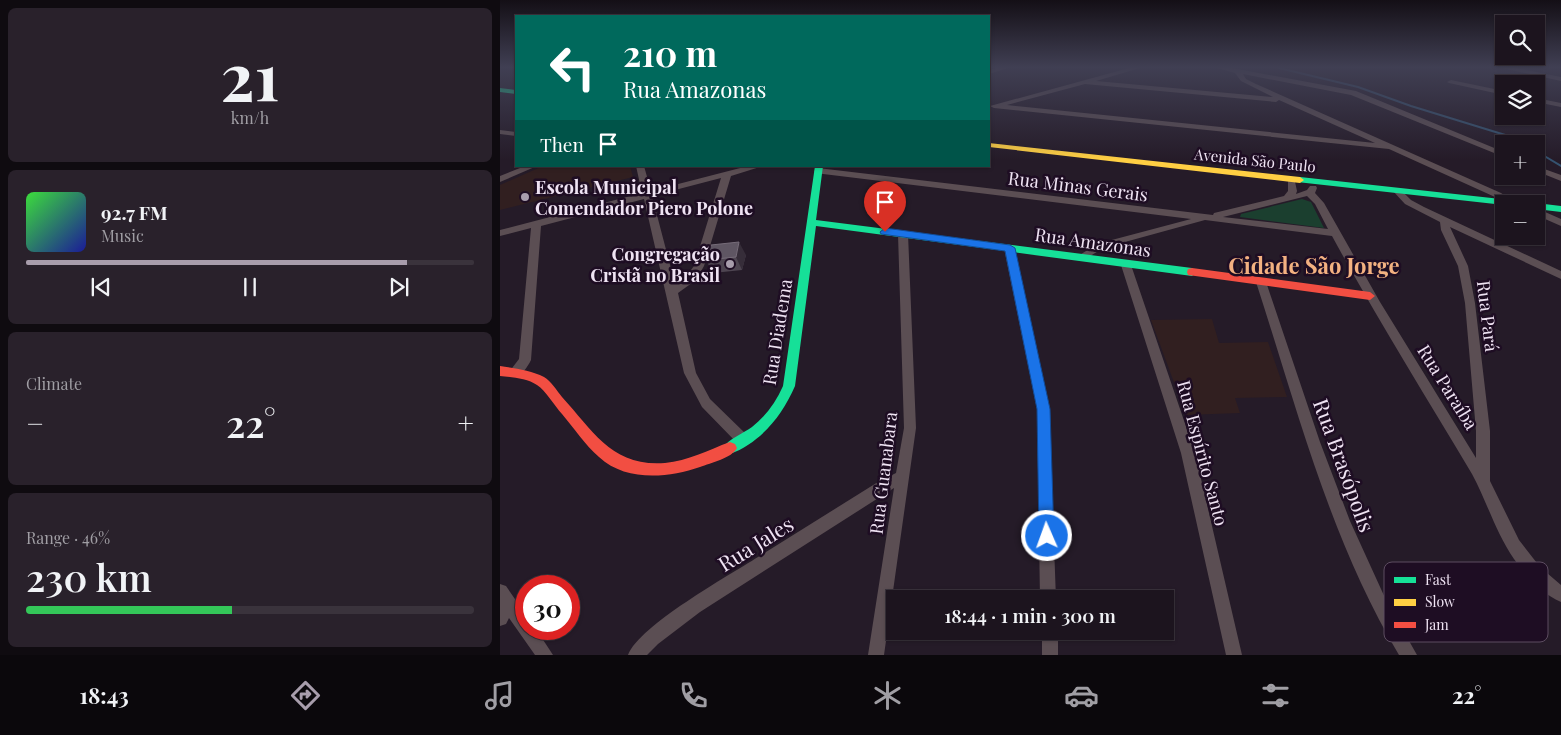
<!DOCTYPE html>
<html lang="en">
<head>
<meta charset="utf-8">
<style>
  body { margin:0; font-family:"Playfair Display",serif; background:#29212b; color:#f1f3f6; height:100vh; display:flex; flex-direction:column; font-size:19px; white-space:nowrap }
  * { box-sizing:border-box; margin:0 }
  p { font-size:16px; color:#a09ea4 }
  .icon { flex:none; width:28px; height:28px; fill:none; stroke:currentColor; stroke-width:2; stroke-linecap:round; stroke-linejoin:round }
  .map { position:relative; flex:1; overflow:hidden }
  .sheet { display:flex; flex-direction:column; gap:8px; padding:8px; background:#0f0b10; width:500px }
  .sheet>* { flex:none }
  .guide { position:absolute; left:15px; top:15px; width:475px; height:152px; border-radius:0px; box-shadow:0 1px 4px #0004,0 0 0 1px #3a333c; background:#00695c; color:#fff; overflow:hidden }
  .fabs { position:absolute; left:995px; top:15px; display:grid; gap:10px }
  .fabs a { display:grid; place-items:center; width:50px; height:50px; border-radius:0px; background:#1c141e; box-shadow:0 1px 4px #0004,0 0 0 1px #3a333c; font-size:25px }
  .speed { position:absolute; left:15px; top:575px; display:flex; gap:10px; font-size:25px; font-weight:700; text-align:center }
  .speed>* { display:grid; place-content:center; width:65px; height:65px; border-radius:50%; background:#1c141e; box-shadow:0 1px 4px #0004,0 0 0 1px #3a333c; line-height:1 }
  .speed .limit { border:8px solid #d22; background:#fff; color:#111 }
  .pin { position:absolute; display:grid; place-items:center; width:42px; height:42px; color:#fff; margin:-51px -21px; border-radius:50% 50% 50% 0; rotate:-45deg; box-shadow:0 0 5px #0007 }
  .pin .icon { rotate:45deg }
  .me { position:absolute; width:55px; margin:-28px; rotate:358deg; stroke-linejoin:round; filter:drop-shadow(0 0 4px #0008) }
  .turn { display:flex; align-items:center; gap:18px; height:105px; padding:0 25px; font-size:22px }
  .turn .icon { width:65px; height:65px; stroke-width:2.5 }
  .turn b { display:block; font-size:35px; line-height:42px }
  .then { display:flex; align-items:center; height:48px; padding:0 25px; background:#0003; gap:10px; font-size:19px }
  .big { font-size:38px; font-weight:600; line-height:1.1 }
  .sheet .card { flex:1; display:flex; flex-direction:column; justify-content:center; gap:8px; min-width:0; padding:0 18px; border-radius:8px; background:#29212b }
  .sheet .dial { align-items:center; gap:0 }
  .dial b { font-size:65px; line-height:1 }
  .song { display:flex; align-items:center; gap:15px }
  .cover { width:60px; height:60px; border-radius:8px; background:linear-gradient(135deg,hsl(120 70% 55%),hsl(240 70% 35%)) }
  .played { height:5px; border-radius:2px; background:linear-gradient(90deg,#a89dac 85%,#3a333c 85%) }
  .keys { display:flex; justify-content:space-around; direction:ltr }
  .heat { display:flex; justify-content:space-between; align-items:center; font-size:28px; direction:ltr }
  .charge { height:8px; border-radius:4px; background:linear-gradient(90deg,#34c759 46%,#3a333c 0) }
  .trip { position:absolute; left:386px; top:590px; width:288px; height:50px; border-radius:0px; background:#1c141e; box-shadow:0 1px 4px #0004,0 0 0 1px #3a333c; font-weight:600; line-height:50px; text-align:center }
  .tabs { display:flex; height:80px; justify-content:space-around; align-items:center; background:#0b080c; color:#a09ea4 }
  .tabs .icon { width:35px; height:35px }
  .tabs .active { color:#a89dac }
  .tabs b { font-size:22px; color:#f1f3f6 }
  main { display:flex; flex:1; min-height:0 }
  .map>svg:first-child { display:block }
  .education { fill:#311f20 }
  .green { fill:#1b3f2f }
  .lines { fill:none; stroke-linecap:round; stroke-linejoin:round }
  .stream { stroke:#355370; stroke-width:2 }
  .street { fill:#5b4e53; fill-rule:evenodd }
  .fast { fill:#16e098; fill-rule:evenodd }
  .slow { fill:#ffcf43; fill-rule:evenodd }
  .jam { fill:#f24e42; fill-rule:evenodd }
  .wall { fill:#4e4551 }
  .shaded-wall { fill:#362d39 }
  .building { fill:#5f5663; stroke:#766c79 }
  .route { fill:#1a73e8; stroke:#114b97 }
  .poi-dot { fill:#a89dac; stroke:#1e0d23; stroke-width:2 }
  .labels { text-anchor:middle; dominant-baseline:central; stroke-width:5; stroke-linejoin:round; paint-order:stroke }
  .far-street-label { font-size:15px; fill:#efe3f3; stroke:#1e0d23 }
  .street-label { font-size:18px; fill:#efe3f3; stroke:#1e0d23 }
  .poi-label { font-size:18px; font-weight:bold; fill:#efe3f3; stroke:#1e0d23; text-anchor:start }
  .near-street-label { font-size:21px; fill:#efe3f3; stroke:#1e0d23 }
  .district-label { font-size:22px; font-weight:bold; fill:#f3b181; stroke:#1e0d23 }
  .key { fill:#1e0d23; stroke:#5d4d61; stroke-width:1 }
  .key-label { font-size:14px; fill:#efe3f3 }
</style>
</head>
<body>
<main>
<section class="sheet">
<div class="card dial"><b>21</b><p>km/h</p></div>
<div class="card">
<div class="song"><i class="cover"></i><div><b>92.7 FM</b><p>Music</p></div></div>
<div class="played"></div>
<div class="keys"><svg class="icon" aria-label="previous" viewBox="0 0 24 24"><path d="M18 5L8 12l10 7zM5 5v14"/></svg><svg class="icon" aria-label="pause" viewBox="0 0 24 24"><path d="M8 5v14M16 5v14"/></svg><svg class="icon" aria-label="next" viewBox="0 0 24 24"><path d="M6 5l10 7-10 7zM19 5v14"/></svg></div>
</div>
<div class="card"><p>Climate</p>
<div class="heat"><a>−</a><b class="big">22°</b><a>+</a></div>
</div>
<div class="card"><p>Range · 46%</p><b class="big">230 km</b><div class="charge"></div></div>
</section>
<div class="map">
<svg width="1061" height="655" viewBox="0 0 1061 655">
  <rect width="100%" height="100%" fill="#251b28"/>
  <path class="education" d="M 43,166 L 130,166 L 133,177 L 0,210 L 0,185 Z
    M 712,319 L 719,343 L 768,342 L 787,397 L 735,398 L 740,413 L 686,415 L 651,320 Z"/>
  <path class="green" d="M 802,199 L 811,202 L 824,228 L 740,217 L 741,214 Z"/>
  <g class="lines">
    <path class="stream" d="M 779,68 L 858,87 L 911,106 L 1015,138 L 1024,144
      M 1036,151 L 1061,166"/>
    <path class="street" d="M 496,68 L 508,68 L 489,74 L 489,70 Z
      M 629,68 L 640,68 L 596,81 L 773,97 L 741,81 L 735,73 L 717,68 L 732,68 L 856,91 L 1004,152 L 1004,157 L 851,95 L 743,74 L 746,79 L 756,84 L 1001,193 L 1016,203 L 1006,204 L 995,197 L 889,149 L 494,108 L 490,106 ZM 585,84 L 776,102 L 779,100 L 875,143 L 507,105 Z
      M 1002,68 L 1016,68 L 1061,77 L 1061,81 Z
      M 951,80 L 1004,91 L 1004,95 L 949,83 L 947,82 Z
      M 1036,98 L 1061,103 L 1061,107 L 1036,102 Z
      M 0,130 L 16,132 L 16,136 L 0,134 Z
      M 25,166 L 37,166 L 0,182 L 0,176 Z
      M 136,166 L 144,166 L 151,191 L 248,166 L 263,166 L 231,176 L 204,266 L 196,280 L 178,293 L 196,373 L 210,399 L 248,436 L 250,440 L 248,444 L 243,446 L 238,444 L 202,407 L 184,373 L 144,199 L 41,226 L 31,360 C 27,368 20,379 11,375 L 9,372 L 19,359 L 31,228 L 0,236 L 0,230 L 142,193 ZM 221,178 L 194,266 L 188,274 L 175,284 L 152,196 Z
      M 1036,166 L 1061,175 L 1061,181 L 1036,171 Z
      M 318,168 L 713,215 L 714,213 L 784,196 L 788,191 L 788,177 L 794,177 L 797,191 L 796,194 L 807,190 L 810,186 L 816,186 L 817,188 L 815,193 L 824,203 L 880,302 L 976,458 L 976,431 L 965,303 L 958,266 L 941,230 L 940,222 L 905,204 L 892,190 L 893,188 L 899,188 L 911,200 L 924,207 L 1061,271 L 1061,279 L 950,227 L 968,266 L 975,303 L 990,431 L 990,481 L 1019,540 L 1040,567 L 1061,585 L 1061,602 C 1042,594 1026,576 1014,559 C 996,533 987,502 972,474 C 925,395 876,317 832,236 L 705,220 L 614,245 L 600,250 L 582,261 L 578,260 L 577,258 L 578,256 L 594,246 L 608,241 L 691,219 L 315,173 L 314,171 ZM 807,196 L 815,204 L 828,229 L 723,217 Z
      M 1036,208 L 1061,219 L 1061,226 L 1036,215 Z
      M 403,231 L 408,234 L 416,428 L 384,655 L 368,655 L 394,488 L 200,612 L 158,644 L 147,655 L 128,655 C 140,625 228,576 258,557 C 298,532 338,507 378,482 L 396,473 L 404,428 L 398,234 Z
      M 509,245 L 514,248 L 549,409 L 556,599 L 540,599 L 537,409 L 504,248 Z
      M 626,262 L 631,265 L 695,453 L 742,655 L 726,655 L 681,453 L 621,265 Z
      M 761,278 L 766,282 L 820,442 L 850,521 L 886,600 L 917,655 L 899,655 C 830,540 797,408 756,282 Z
      M 0,584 L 6,586 L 26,615 L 26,629 L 36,629 L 53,655 L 35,655 L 9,618 L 6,624 L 0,626 Z
      M 542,631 L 558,631 L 558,655 L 542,655 Z"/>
    <path class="fast" d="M 0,88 L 16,90 L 16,94 L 0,92 Z
      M 315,166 L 323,166 L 316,220 L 692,268 L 697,272 L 692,276 L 316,226 L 295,386 C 282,416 261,442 230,454 L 225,452 L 223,448 C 228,439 244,433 252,427 C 266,416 276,402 283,386 Z
      M 800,177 L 1019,201 L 1023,204 L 1004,205 L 797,182 L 796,180 Z
      M 1036,203 L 1061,206 L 1061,212 L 1036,209 L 1036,204 L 1034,204 Z"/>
    <path class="slow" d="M 489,143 L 800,177 L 804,180 L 800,183 L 489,147 Z"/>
    <path class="jam" d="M 692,268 L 870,292 L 875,296 L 870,300 L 688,275 L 687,272 L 688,269 Z
      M 0,366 C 14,368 31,370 44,377 C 51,381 57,391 62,397 C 94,432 112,467 165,463 C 188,461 208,450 230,442 L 235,444 L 237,448 C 232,458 211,463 200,467 C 168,478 126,482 99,457 C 85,445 74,428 62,414 C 54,405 46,391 37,385 C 27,378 11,377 0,376 Z"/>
  </g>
  <path class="wall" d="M 246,255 L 242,270 L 213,273 L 206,260 Z"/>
  <path class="shaded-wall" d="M 239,242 L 246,255 L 242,270 L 236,257 Z"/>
  <path class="building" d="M 239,242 L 236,257 L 206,260 L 211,245 Z"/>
  <linearGradient id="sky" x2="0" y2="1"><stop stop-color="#140f16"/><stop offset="0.42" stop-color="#403f53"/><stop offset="1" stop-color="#403f53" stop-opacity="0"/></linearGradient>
  <rect width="1061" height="160" fill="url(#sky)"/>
  <path class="route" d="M 385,228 L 510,245 L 515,248 L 550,409 L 554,536 L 552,541 L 547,543 L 541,541 L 539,536 L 537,409 L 505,251 L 381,234 L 380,232 Z"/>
  <g class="poi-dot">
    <circle cx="25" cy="197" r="5"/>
    <circle cx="230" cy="264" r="5"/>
  </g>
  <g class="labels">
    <g class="far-street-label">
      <text transform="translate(755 160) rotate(6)">Avenida São Paulo</text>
    </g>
    <g class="street-label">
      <text transform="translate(578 186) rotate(7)">Rua Minas Gerais</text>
      <text transform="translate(593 242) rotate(8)">Rua Amazonas</text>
      <text transform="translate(988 316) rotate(83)">Rua Pará</text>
      <text transform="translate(277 332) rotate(-81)">Rua Diadema</text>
      <text transform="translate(948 387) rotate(58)">Rua Paraíba</text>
      <text transform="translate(703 453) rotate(75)">Rua Espírito Santo</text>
      <text transform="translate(383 473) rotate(-83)">Rua Guanabara</text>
    </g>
    <g class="poi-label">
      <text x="35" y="187">Escola Municipal<tspan x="35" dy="21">Comendador Piero Polone</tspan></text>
      <text x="220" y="254" text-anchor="end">Congregação<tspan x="220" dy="21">Cristã no Brasil</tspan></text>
    </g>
    <g class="near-street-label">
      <text transform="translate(845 465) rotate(70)">Rua Brasópolis</text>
      <text transform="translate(255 543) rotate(-32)">Rua Jales</text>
    </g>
    <g class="district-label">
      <text x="814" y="265">Cidade São Jorge</text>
    </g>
  </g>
  <rect x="884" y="562" width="164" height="80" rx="8" class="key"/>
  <rect x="894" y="577" width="22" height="6" fill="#16e098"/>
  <rect x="894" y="599" width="22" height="7" fill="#ffcf43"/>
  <rect x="894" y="622" width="22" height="6" fill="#f24e42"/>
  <g class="key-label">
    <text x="925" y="585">Fast</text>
    <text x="925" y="607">Slow</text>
    <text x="925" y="630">Jam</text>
  </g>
</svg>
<div class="fabs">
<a><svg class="icon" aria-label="search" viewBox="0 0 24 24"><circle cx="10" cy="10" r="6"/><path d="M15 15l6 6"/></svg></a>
<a><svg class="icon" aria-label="layers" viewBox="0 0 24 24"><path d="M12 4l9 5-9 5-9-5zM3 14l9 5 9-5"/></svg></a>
<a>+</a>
<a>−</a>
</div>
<div class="speed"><div class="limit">30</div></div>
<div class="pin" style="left:385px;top:232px;background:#d93025"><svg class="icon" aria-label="arrive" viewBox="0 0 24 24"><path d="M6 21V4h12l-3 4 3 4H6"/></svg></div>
<svg class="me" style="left:547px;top:536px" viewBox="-20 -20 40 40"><circle r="17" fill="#1a73e8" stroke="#fff" stroke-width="3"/><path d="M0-11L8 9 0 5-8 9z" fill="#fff"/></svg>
<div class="trip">18:44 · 1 min · 300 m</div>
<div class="guide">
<div class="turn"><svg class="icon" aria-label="left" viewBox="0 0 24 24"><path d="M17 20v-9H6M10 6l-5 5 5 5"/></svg><div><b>210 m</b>Rua Amazonas</div></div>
<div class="then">Then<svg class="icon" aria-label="arrive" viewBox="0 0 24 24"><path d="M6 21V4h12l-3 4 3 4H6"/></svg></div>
</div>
</div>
</main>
<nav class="tabs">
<b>18:43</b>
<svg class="icon active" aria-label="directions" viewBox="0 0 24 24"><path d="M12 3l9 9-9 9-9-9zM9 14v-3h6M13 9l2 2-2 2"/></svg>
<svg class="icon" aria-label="music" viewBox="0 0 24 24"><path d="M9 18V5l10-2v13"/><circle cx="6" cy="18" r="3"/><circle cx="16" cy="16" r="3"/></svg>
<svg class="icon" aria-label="phone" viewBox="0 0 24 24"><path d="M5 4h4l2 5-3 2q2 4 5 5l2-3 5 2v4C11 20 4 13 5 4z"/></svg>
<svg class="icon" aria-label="climate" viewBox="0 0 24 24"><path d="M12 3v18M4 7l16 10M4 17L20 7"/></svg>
<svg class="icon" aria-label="car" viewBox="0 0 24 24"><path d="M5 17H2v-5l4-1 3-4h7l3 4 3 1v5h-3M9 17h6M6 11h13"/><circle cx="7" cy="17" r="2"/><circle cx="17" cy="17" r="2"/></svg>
<svg class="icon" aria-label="filters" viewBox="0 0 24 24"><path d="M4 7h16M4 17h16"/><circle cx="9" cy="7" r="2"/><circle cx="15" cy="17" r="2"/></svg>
<b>22°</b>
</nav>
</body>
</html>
